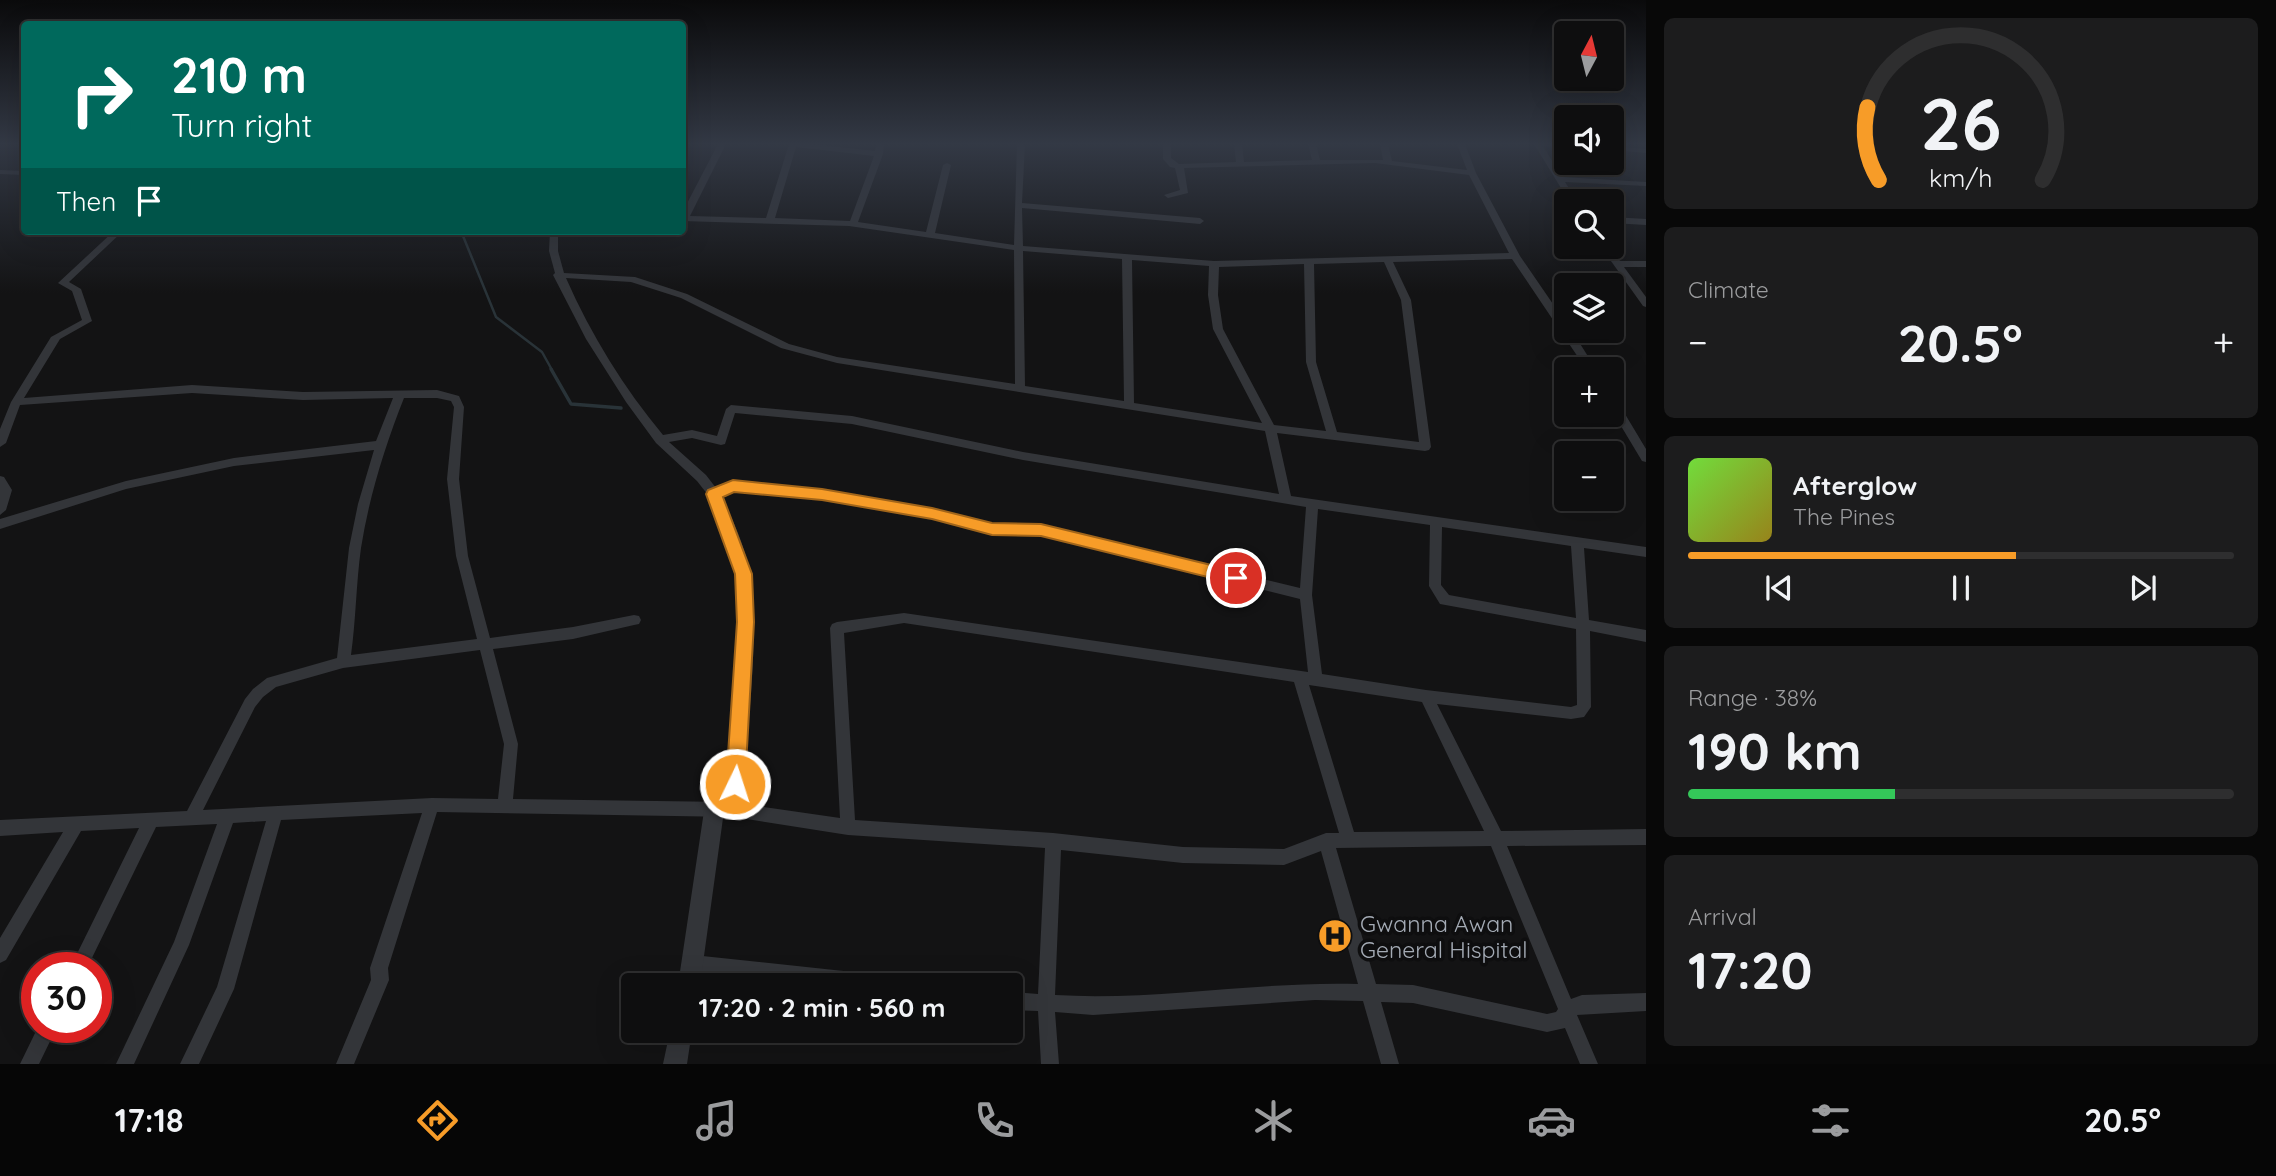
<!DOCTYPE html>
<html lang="en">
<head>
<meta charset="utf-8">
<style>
  body { margin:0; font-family:Quicksand,sans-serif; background:#1c1c1d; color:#f1f3f6; height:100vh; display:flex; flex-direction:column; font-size:26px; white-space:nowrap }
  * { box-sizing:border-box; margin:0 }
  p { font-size:23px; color:#9b9c9e }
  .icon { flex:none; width:38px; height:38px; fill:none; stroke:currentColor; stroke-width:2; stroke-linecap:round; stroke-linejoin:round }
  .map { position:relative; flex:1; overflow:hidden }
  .drawer { display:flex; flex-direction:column; gap:18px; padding:18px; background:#080808; width:630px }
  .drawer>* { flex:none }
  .guide { position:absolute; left:21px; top:21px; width:665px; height:214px; border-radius:7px; box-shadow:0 7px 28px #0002,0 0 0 2px #2e2e2f; background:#00695c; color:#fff; overflow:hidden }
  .needle { width:46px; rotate:7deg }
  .fabs { position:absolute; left:1554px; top:21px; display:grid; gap:14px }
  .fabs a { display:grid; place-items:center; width:70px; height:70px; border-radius:7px; background:#0e0e0f; box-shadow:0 7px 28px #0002,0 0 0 2px #2e2e2f; font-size:35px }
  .speed { position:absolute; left:21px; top:952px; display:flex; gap:14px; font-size:35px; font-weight:700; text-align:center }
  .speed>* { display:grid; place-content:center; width:91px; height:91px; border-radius:50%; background:#0e0e0f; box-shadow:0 7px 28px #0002,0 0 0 2px #2e2e2f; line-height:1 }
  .speed .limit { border:10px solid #d22; background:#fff; color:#111 }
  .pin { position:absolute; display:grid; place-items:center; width:60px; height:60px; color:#fff; margin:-30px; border:4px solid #fff; border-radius:50%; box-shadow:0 2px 7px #0007 }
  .me { position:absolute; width:77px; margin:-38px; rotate:4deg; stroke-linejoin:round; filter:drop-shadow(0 0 5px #0008) }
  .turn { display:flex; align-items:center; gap:24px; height:147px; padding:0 35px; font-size:32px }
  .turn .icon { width:91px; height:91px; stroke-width:2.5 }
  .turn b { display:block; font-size:49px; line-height:60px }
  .then { display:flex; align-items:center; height:66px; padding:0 35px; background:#0003; gap:14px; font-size:26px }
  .big { font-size:52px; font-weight:700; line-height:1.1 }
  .drawer .widget { flex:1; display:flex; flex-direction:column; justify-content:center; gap:10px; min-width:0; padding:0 24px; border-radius:10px; background:#1c1c1d }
  .drawer .dial { align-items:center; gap:0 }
  .dial svg { height:182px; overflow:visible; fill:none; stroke:#2e2e2f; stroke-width:7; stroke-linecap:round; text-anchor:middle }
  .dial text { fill:#f1f3f6; stroke:none }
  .song { display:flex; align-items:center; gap:21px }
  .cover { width:84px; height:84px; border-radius:10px; background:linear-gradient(135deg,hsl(100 70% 55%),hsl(50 70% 35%)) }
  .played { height:7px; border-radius:4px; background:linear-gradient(90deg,#f79c28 60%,#2e2e2f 60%) }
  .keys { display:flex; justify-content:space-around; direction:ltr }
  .heat { display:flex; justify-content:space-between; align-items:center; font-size:38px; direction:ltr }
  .charge { height:10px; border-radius:5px; background:linear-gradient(90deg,#34c759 38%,#2e2e2f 0) }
  .trip { position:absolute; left:621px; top:973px; width:402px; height:70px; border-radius:7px; background:#0e0e0f; box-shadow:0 7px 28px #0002,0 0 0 2px #2e2e2f; font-weight:700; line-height:70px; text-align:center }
  .menu { display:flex; height:112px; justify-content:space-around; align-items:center; background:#060606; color:#9b9c9e }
  .menu .icon { width:49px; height:49px }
  .menu .current { color:#f79c28 }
  .menu b { font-size:32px; color:#f1f3f6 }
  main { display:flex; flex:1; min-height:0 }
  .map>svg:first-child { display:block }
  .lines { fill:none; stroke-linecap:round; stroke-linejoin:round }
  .stream-far1 { stroke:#293338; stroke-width:2.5 }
  .stream { stroke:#293338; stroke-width:3.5 }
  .minor { fill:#333539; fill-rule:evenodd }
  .tertiary { fill:#333539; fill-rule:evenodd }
  .route { fill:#f79c28; stroke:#a1651a; stroke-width:2 }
  .labels { text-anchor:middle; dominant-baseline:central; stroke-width:7; stroke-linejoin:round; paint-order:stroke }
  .near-poi-label { font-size:23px; fill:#a4abb5; stroke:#0e0e0f; text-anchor:start }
</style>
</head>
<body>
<main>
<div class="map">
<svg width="1646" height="1064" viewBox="0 0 1646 1064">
  <rect width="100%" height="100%" fill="#131314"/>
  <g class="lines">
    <path class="stream-far1" d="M 461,231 L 496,317 L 542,352 L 552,370"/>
    <path class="stream" d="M 551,369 L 571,404 L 621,408"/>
    <path class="minor" d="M 718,144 L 726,144 L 690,216 L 766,218 L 789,144 L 812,144 L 875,151 L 876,144 L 884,144 L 883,154 L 858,222 L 926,232 L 943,165 L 947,163 L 951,165 L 935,233 L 1014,245 L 1017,144 L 1025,144 L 1022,203 L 1200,218 L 1204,221 L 1200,224 L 1022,208 L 1023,246 L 1214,261 L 1509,253 L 1469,175 L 1375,163 L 1184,168 L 1188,193 L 1168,198 L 1164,195 L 1180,190 L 1175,168 L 1170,167 L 1163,159 L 1163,144 L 1171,144 L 1171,158 L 1179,164 L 1236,162 L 1234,144 L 1242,144 L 1244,162 L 1312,160 L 1308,144 L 1316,144 L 1320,160 L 1383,160 L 1380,144 L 1388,144 L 1392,161 L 1467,170 L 1457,144 L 1465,144 L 1476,173 L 1520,256 L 1566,323 L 1566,331 L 1572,331 L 1596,369 L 1586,369 L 1512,259 L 1393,262 L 1411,300 L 1431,447 L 1429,450 L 1425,451 L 1277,433 L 1291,496 L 1646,547 L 1646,557 L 1584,548 L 1589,620 L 1646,630 L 1646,642 L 1590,631 L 1591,707 L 1584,717 L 1571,719 L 1437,704 L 1501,831 L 1646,829 L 1646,845 L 1507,846 L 1571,999 L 1582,995 L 1646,993 L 1646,1011 L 1577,1015 L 1598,1064 L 1580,1064 L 1565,1028 L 1547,1032 L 1413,1003 L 1381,1002 L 1399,1064 L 1381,1064 L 1363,1001 L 1315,1000 L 1093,1015 L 1055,1012 L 1059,1064 L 1041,1064 L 1038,1011 L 1012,1010 L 1012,992 L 1038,994 L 1045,848 L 848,835 L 734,817 L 437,812 L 388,968 L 389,980 L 354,1064 L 336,1064 L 371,980 L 370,968 L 422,813 L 281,820 L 234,989 L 199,1064 L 180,1064 L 217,987 L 266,821 L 233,823 L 189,945 L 134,1064 L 116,1064 L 174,942 L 217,824 L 156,827 L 87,968 L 70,968 L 139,828 L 81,831 L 6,960 L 0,963 L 0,938 L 63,832 L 0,836 L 0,820 L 187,811 L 245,699 L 253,689 L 267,678 L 337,658 L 349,548 L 358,504 L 374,450 L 234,466 L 126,489 L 0,529 L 0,519 L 126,481 L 234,458 L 376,441 L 393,398 L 303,400 L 192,393 L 20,405 L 6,443 L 0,447 L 0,429 L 11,402 L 51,337 L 82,320 L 72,291 L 58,283 L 114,231 L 123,231 L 69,282 L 81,289 L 92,321 L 60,339 L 24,398 L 192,385 L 303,392 L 437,390 L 459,396 L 464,407 L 459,479 L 468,556 L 490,638 L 573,627 L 634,615 L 639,616 L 641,620 L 639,624 L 634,625 L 573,639 L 493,649 L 518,744 L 513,799 L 727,802 L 739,634 L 738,577 L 729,547 L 708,495 L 697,481 L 656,443 L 626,402 L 586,339 L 553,275 L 555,273 L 549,251 L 550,231 L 558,231 L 558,251 L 564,273 L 635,277 L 687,294 L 789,344 L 837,357 L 1015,384 L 1014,250 L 849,226 L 682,221 L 682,213 ZM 796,147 L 874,156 L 850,221 L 775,218 ZM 1023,251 L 1122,259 L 1124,401 L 1025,386 ZM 1132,260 L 1209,266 L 1208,295 L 1213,329 L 1262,423 L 1134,403 ZM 1384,262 L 1401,300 L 1419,442 L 1337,432 L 1316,362 L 1314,264 ZM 1304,264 L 1306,362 L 1326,431 L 1274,425 L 1223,329 L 1218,295 L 1219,267 ZM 566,278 L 631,282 L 681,298 L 781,348 L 837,363 L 1265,431 L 1279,494 L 1023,452 L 852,416 L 731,405 L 726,409 L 717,436 L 692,430 L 663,435 C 624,388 591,335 566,278 ZM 404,398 L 437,398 L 451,401 L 454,407 L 447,479 L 456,556 L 477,639 L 351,655 C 356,620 356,584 361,548 C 369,497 385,446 404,398 ZM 735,413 L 852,424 L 1023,460 L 1306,507 L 1300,588 L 1041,525 L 992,524 L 932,508 L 795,486 L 761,487 L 733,482 L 716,488 L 706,475 L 669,442 L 692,438 L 721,445 L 725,444 ZM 734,490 L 761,495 L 795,494 L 932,518 L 992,534 L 1041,535 L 1300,599 L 1308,672 L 904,613 L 837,622 L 832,624 L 830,628 L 840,818 L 742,804 C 746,731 760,650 750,577 C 747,550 733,520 721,496 ZM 1318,509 L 1430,525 L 1429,586 L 1440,604 L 1576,629 L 1577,705 L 1571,707 L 1426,690 L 1322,674 L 1312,595 ZM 1442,527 L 1571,546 L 1576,618 L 1449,595 L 1441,585 ZM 904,623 L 1294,682 L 1339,833 L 1326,833 L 1284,849 L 1183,847 L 1053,833 L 855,820 L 844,633 ZM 480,650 L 504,744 L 498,799 L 432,798 L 203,810 L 255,707 L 263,697 L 276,687 L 343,668 ZM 1309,685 L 1422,702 L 1484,831 L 1354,832 ZM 1491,846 L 1558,1009 L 1556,1012 L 1547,1014 L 1413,985 L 1376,984 L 1336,848 ZM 1061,850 L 1183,863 L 1284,865 L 1321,851 L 1358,984 C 1257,981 1156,1001 1055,995 Z
      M 1534,144 L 1566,144 L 1566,147 L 1543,146 L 1562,177 L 1646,182 L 1646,186 L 1565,182 L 1577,201 L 1569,201 Z
      M 1612,146 L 1646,149 L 1646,153 L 1612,150 Z
      M 0,170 L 24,171 L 24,175 L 0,174 Z
      M 1612,217 L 1646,219 L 1646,225 L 1612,223 Z
      M 1601,247 L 1609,247 L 1620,261 L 1646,261 L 1646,267 L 1624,267 L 1646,297 L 1646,307 L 1643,306 Z
      M 1612,398 L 1616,399 L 1646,449 L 1646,462 L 1642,461 L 1612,411 Z
      M 0,476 L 4,477 L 12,490 L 6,510 L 0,515 Z
      M 693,955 L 890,976 L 896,979 L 899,985 L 811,985 L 693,973 L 687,970 L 684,964 L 687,958 Z
      M 38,1027 L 57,1027 L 39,1064 L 20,1064 Z"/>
    <path class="tertiary" d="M 714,801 L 721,804 L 724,811 L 700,985 L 678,985 L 704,811 L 707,804 Z
      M 670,1031 L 692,1031 L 687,1064 L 663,1064 Z"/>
  </g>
  <linearGradient id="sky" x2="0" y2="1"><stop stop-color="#0a0a0b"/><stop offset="0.49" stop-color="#333945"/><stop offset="1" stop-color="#333945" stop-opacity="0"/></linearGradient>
  <rect width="1646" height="293" fill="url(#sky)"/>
  <path class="route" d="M 733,480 L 822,489 L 932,508 L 992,523 L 1041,524 L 1236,571 L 1244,578 L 1236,584 L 1041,536 L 992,535 L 932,519 L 822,500 L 734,492 L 723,497 L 752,574 L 754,622 L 745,784 L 742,790 L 735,793 L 728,790 L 726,784 L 737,622 L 735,574 L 706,494 L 708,490 Z"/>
  <defs>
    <g id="hospital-disc" transform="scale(1.75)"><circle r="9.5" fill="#f79c28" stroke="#0e0e0f"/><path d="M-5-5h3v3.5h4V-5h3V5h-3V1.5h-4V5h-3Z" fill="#111"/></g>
  </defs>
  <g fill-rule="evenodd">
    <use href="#hospital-disc" x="1335" y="936"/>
  </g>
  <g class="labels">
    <g class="near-poi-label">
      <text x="1360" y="923">Gwanna Awan<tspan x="1360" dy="26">General Hispital</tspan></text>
    </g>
  </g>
</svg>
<div class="fabs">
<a><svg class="needle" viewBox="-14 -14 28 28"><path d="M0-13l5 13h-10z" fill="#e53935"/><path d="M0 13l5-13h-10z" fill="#9b9c9e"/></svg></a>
<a><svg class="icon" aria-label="sound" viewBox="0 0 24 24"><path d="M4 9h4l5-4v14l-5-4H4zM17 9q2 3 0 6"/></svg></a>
<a><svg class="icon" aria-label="search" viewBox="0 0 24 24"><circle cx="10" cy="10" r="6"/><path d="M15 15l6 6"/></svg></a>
<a><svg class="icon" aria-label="layers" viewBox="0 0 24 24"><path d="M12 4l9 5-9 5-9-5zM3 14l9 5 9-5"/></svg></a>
<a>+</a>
<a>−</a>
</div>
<div class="speed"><div class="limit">30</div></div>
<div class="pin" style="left:1236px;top:578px;background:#d93025"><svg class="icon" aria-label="arrive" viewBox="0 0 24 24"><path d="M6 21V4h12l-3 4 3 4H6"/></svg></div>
<svg class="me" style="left:735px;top:784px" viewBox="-20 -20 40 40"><circle r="17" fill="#f79c28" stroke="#fff" stroke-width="3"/><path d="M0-11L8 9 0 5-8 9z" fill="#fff"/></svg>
<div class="trip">17:20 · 2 min · 560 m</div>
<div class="guide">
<div class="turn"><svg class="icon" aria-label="right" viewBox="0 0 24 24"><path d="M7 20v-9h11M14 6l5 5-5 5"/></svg><div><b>210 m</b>Turn right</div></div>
<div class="then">Then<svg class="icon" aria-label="arrive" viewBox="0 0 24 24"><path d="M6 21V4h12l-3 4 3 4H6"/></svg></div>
</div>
</div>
<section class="drawer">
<div class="widget dial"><svg viewBox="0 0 100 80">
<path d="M14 69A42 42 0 1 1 86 69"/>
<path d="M14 69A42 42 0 0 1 9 37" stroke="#f79c28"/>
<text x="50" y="56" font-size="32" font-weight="700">26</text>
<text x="50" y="72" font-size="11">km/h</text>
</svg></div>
<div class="widget"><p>Climate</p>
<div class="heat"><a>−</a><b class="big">20.5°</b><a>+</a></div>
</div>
<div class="widget">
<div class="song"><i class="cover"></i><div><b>Afterglow</b><p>The Pines</p></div></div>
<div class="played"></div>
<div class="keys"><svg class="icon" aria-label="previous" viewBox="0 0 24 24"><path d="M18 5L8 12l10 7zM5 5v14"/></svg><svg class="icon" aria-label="pause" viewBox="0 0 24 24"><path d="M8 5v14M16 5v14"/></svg><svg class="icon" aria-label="next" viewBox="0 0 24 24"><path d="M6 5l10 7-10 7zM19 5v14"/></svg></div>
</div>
<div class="widget"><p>Range · 38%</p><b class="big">190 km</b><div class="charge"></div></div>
<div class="widget"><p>Arrival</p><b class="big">17:20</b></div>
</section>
</main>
<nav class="menu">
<b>17:18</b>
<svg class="icon current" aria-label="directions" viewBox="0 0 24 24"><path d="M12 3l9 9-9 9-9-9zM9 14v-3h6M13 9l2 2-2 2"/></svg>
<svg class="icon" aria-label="music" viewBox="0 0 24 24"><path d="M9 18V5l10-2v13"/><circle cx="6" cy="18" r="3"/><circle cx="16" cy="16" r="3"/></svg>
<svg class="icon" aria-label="phone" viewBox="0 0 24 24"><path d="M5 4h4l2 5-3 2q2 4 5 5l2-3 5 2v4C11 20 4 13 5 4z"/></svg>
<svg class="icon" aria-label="climate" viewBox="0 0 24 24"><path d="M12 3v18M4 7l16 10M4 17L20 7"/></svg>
<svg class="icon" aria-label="car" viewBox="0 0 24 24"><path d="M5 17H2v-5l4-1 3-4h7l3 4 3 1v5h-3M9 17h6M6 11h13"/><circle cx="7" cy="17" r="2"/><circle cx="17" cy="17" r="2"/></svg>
<svg class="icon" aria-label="filters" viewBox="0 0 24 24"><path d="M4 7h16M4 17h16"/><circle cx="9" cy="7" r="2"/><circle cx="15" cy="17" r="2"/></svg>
<b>20.5°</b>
</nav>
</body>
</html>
